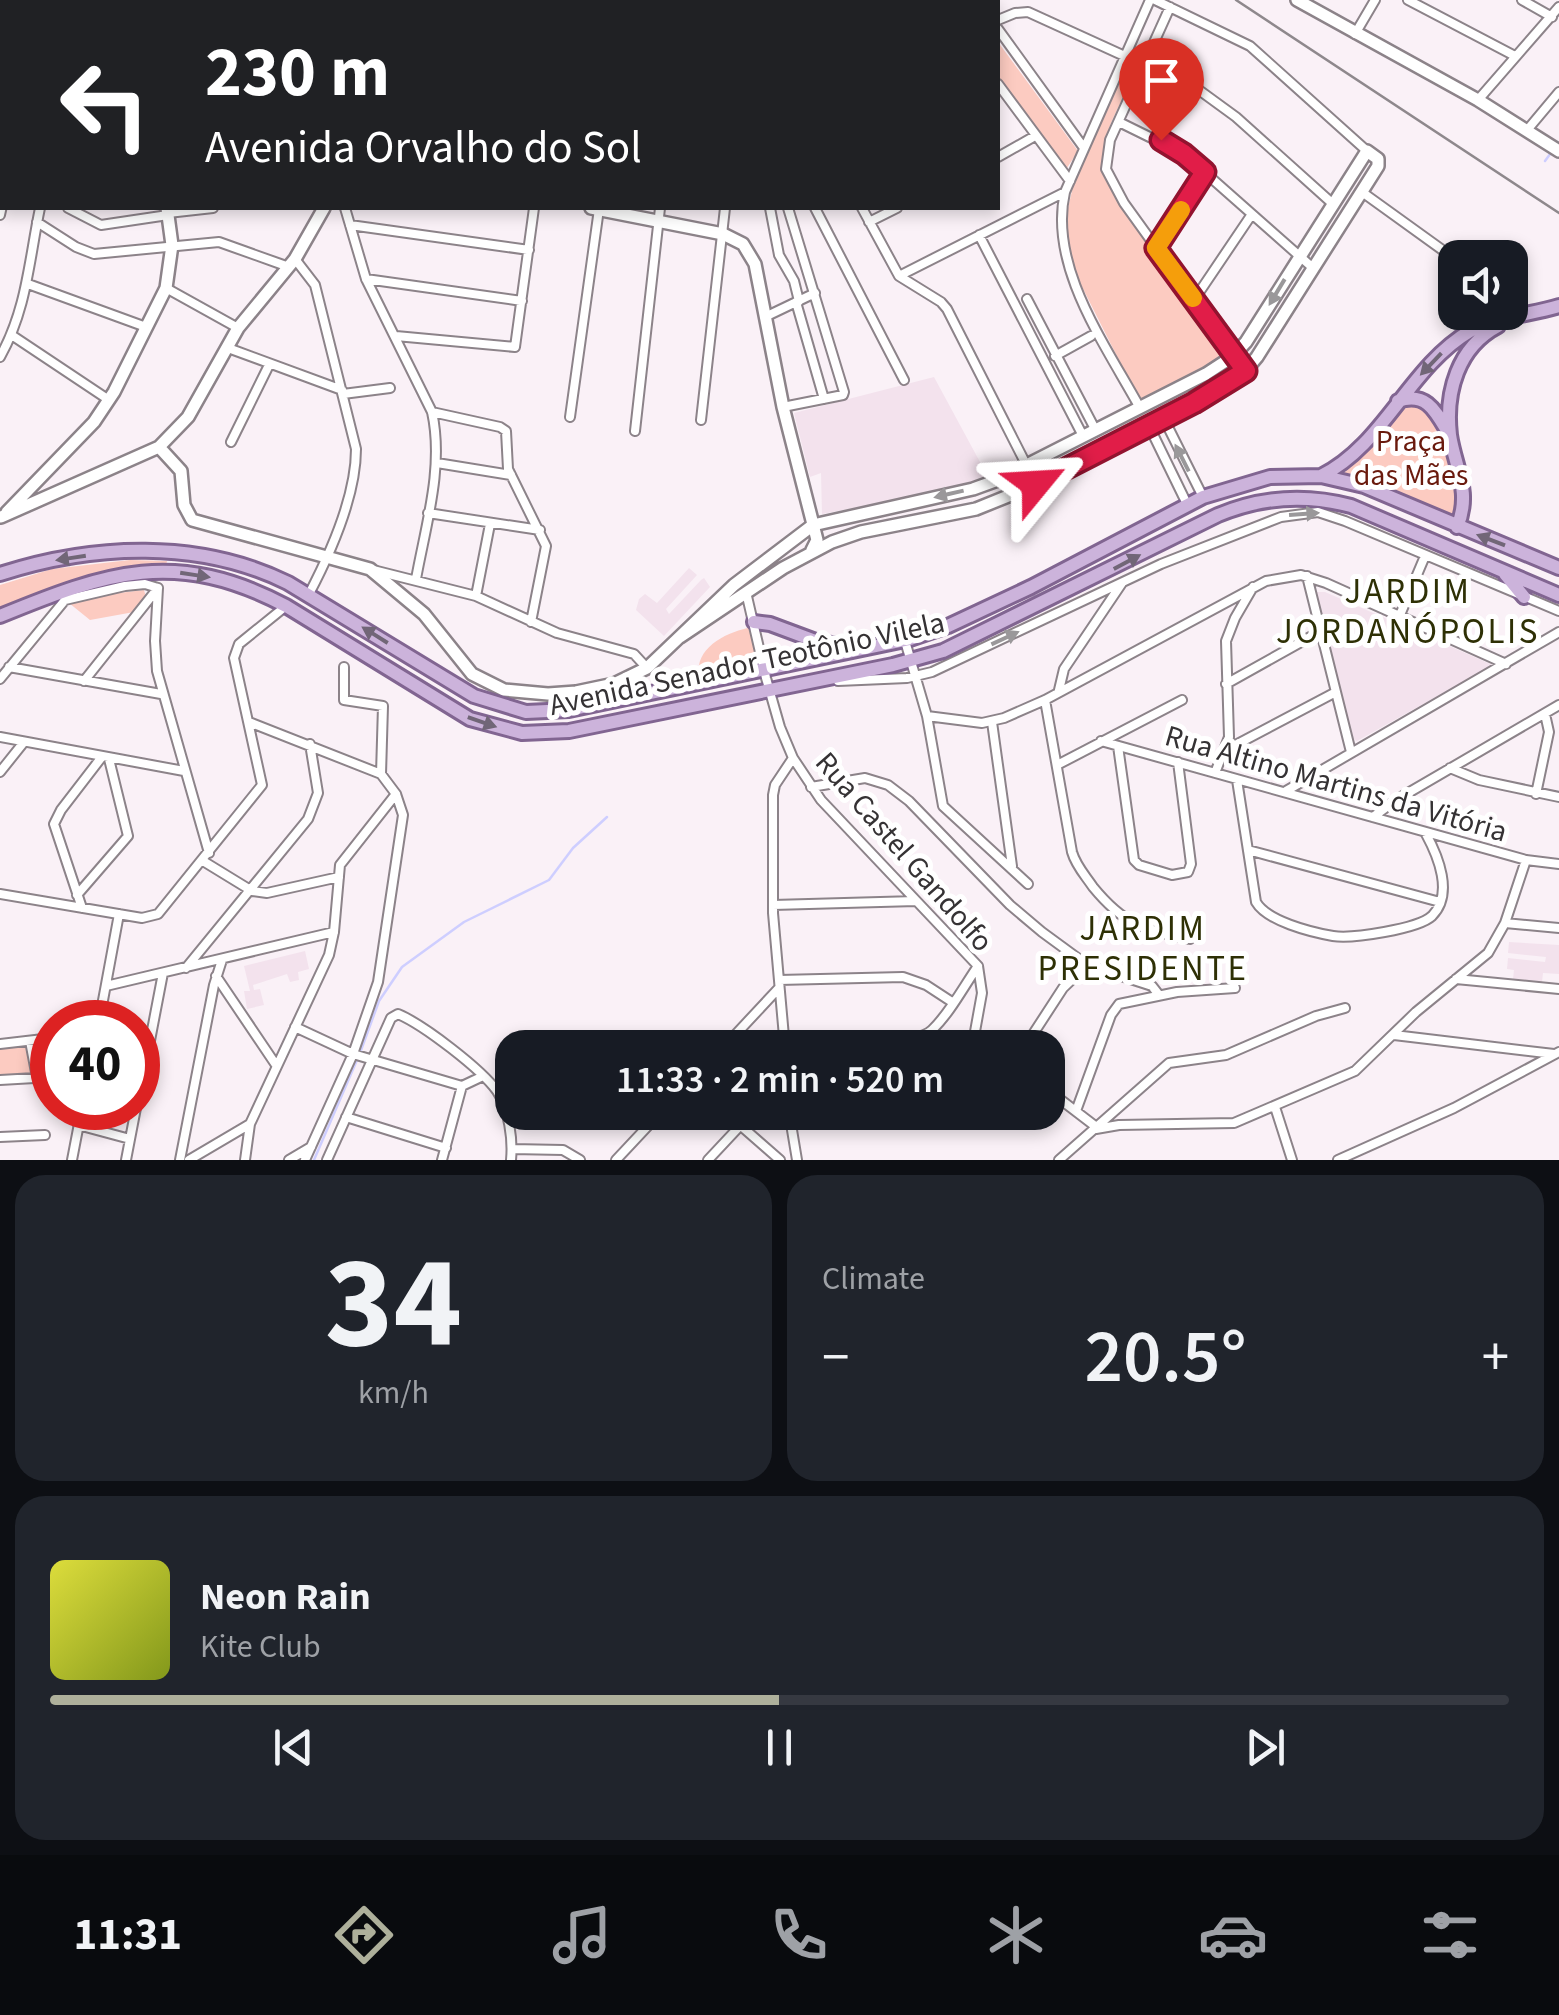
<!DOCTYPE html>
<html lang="en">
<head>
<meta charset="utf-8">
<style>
  body { margin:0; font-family:"Source Sans 3",sans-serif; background:#20242c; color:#f1f3f6; height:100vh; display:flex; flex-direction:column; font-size:38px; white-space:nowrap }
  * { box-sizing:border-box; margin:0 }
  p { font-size:32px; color:#9ea1a6 }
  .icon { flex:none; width:55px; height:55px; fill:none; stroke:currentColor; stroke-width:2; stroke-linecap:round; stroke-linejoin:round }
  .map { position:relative; height:1160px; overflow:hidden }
  .panel { display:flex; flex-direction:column; gap:15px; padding:15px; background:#0d0f14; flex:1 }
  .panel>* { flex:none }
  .hud { position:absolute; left:0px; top:0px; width:1000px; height:210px; box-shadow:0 5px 15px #0003; background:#202124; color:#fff; overflow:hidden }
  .tools { position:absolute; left:1438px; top:240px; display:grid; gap:20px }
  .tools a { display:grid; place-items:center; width:90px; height:90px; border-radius:20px; background:#171b24; box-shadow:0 5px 15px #0003; font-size:50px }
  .speed { position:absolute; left:30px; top:1000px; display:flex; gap:20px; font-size:50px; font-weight:700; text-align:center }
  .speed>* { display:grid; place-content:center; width:130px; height:130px; border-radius:50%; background:#171b24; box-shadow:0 5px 15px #0003; line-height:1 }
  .speed .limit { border:15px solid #d22; background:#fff; color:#111 }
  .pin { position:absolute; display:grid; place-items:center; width:85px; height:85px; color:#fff; margin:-102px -42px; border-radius:50% 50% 50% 0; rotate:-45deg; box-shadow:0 0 10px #0007 }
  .pin .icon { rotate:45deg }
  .me { position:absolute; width:110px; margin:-55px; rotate:63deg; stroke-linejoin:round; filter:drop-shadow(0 0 8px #0008) }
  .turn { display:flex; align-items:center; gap:35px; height:210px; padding:0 40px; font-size:45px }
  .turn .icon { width:130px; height:130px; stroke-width:2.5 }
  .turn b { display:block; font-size:70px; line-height:85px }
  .big { font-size:75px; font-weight:600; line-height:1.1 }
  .panel .tile { flex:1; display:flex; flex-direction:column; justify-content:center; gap:15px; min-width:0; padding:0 35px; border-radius:30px; background:#20242c }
  .panel .dial { align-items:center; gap:0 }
  .dial b { font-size:130px; line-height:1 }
  .song { display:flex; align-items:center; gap:30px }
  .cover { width:120px; height:120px; border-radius:15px; background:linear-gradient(135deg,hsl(60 70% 55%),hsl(70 70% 35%)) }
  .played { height:10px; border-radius:5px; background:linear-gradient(90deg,#aeb09b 50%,#363941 50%) }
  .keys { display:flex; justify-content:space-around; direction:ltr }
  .heat { display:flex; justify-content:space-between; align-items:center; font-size:55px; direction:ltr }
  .panel .tiles { flex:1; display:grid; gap:15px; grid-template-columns:1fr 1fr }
  .tile:last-child { grid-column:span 2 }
  .trip { position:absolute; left:495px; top:1030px; width:570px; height:100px; border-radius:30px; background:#171b24; box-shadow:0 5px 15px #0003; font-weight:600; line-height:100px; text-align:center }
  .tabs { display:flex; height:160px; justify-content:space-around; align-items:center; background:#090b0e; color:#9ea1a6 }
  .tabs .icon { width:70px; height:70px }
  .tabs .on { color:#aeb09b }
  .tabs b { font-size:45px; color:#f1f3f6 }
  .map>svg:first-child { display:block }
  .built { fill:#f3e2ed }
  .green { fill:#fccbc1 }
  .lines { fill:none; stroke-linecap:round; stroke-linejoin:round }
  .stream { stroke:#ceceff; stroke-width:2.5 }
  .street-casing { stroke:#8c8389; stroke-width:12 }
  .secondary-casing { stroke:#8c8389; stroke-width:16 }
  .primary-casing { stroke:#816591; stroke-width:18 }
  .street { stroke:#fff; stroke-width:8 }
  .secondary { stroke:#fff; stroke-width:11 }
  .primary { stroke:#ccb3db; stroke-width:12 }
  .rail { stroke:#8e888c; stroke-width:2.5 }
  .oneway { fill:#9a989a }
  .oneway2 { fill:#716677 }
  .route-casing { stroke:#92132f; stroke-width:25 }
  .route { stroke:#e11d48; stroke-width:18 }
  .slow { stroke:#f59e0b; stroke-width:18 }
  .labels { text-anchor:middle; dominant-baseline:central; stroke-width:10; stroke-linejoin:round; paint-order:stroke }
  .park-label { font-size:30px; fill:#6a1a0d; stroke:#fff }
  .street-label { font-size:30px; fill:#353234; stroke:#fff }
  .quarter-label { font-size:35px; letter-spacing:2.5px; fill:#2e3005; stroke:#fff }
</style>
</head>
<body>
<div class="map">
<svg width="1559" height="1160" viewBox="0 0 1559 1160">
  <rect width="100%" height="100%" fill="#faf1f7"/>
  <path class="built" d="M 934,377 L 987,475 L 957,489 L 822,514 L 821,473 L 810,477 L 794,413 Z
    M 689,568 L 697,575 L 666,609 L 669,614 L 701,580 L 704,578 L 710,587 L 664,636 L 636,610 L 639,599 L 645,594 L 657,603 Z
    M 1315,592 L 1325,592 L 1493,665 L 1357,741 L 1349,736 Z
    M 1509,942 L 1559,945 L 1559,974 L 1543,973 L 1542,982 L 1513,979 L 1514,970 L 1507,969 L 1508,958 L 1545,962 L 1546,957 L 1508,953 Z
    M 305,951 L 309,969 L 298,972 L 299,980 L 290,982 L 287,974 L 253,985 L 254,990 L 260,989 L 264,1005 L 247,1009 L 244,991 L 250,991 L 244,966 Z"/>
  <path class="green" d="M 998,42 L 1078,151 L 1065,171 L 998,77 Z
    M 1128,64 L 1135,64 L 1137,71 C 1121,104 1096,139 1104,177 L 1223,349 L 1217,360 L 1140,402 L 1073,269 L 1066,234 L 1066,217 L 1074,182 Z
    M 1408,401 L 1426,403 L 1446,441 L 1462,492 L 1454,518 L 1344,473 Z
    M 130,560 L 167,561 L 166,566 C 96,569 63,582 0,609 L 0,585 L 52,569 Z
    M 144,590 L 146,597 L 134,612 L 90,620 L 69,603 L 93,596 Z
    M 752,627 L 760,663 L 699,677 C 694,647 727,632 752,627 Z
    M 52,1042 L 49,1075 L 0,1078 L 0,1048 Z"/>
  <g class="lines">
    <path class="stream" d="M 1545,161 L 1553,150
      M 360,1053 L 379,1001 L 402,967 L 464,922 L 549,880 L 573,848 L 607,817
      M 314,1160 L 357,1060"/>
    <g class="street-casing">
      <path id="street" d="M 76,0 L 76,2
        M 362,0 L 367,2
        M 471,0 L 475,2
        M 754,0 L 756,2
        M 933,0 L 935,2
        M 979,0 L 980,2
        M 1155,0 L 1250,46 L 1367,151
        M 1408,0 L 1515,56
        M 1522,0 L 1552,17
        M 155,2 L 174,0
        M 327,2 L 327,0
        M 546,2 L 547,0
        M 627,2 L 629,0
        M 765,2 L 770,0
        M 898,2 L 903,0
        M 1170,7 L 1110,140 L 1106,169 L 1124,203 L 1245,371
        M 998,20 L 1015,13 L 1028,12 L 1199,90 L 1236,117 L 1333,204
        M 998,29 L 1084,148
        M 1355,34 L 1375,0
        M 998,84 L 1070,181
        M 1478,100 L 1559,7
        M 1119,122 L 1184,154 L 1313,268
        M 1528,129 L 1559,92
        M 998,157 L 1035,136
        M 1362,192 L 1455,259
        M 68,208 L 101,225 L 168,215
        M 345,208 L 366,279 L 432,412 C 444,467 426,524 416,579
        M 770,208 L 779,255 L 794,281 L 799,301
        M 815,208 L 904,380
        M 862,208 L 899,276 L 941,302 L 947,309 L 1036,484
        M 168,213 L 213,208
        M 0,215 L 2,206
        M 37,222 L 76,247 L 94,254 L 219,242 L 289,267
        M 869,222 L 897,208
        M 350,225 L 529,250
        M 979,235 L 1083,436
        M 1157,248 L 1205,172
        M 295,259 L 315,285 L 356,449 C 356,495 330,554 309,594
        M 899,276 L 1065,192
        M 366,279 L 522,301
        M 28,284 L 146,327
        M 166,288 L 238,328
        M 1027,299 L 1095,429
        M 1194,300 L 1252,214
        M 796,302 L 824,399
        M 1510,303 L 1514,306
        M 767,316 L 815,293
        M 13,336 L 109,400
        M 396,336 L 515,347 L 534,208
        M 228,348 L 342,390
        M 1055,356 L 1091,336
        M 0,357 C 27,309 29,260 40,208
        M 343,394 L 390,388
        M 783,407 L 843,395 L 844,392 L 788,208
        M 1140,408 C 1105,344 1048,266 1065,192 L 1150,0
        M 432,412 L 500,427 L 506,431 L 508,469 L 546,546 L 531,622
        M 570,417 L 599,209
        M 1164,419 L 1203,497
        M 701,420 L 725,208
        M 1149,426 L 1187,504
        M 635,431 L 660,208
        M 231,442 L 269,365
        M 437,463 L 511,475
        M 428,513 L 540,530
        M 373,570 L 476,596 L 557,633 L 634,654 L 647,668
        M 1307,576 L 1351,752
        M 158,588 L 155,641 L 157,671 L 209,853
        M 746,592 L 766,678 L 780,727 L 793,758 L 821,800 L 978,966 L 982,993 L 972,1048
        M 476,596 L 490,524
        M 1400,615 L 1425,556
        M 905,641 L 927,716 L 943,806 L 1028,884
        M 9,667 L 161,694
        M 344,667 L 344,700 L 383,706 L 381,774
        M 0,679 L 65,600 L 125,586 L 145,584 L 158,588
        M 84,681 L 158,588
        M 838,681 L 907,678 L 932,672 L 1161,564 L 1281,517 L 1318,512 L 1345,521 L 1559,611
        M 1226,684 L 1319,632
        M 1059,690 L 1064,669 L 1122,583
        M 1045,700 L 1072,852 C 1076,866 1085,875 1093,887 C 1125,926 1143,929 1190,939
        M 927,716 L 982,723 L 1004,718 L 1045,700 L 1266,581 L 1301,575 L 1326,583 L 1506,664
        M 249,722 L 381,774 L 396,794 L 403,815 L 378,982 L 353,1054 L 305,1160
        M 992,722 L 1012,866
        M 0,737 L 184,771
        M 1101,741 L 1526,860 L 1559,864
        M 1118,746 L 1134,860 L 1139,865 L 1172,875 L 1188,872 L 1191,864 L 1178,762
        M 1226,750 L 1334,693
        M 1059,764 L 1182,700
        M 1450,768 L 1479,780 L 1559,797
        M 0,772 L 24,742
        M 1215,773 L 1229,737 L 1226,641 L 1235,618 L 1253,587
        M 1237,780 L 1256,902 C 1267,921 1310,932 1333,936 C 1352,939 1418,929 1432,916 C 1454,894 1438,856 1426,834
        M 811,787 L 865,778 L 888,785 L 909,801 L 1010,905 L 1042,932 L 1087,965 L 1152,986 L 1159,995
        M 1286,791 L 1559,632
        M 1536,794 L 1549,732 L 1545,714
        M 1373,817 L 1396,800 L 1559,705
        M 1248,850 L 1440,902
        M 203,861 L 252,891 L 267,893 L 339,877
        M 0,894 L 142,918 L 158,914 L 262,785 L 234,658 L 239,644 L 286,606
        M 77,895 L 128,836 L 109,759
        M 773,905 L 916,901
        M 82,908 L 54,824 L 61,810 L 101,758
        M 1505,923 L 1559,928
        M 186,968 L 308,819 L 318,793 L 310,744
        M 216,976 L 276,1065
        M 1456,979 L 1559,989
        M 779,980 L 903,977 L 926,985 L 952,1002
        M 106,986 L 334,932
        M 99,1022 L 119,914
        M 295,1027 L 353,1054 L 462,1086
        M 1394,1035 L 1554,1054
        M 30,1041 L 37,1078
        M 0,1044 L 52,1038
        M 784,1044 C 814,1043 913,1048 932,1030 C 950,1013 964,986 978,966
        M 723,1048 L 778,989
        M 785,1048 L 773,913 L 773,795 L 775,785 L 793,758
        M 1024,1048 L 1063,988 L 1087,965
        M 0,1080 L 52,1077
        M 1048,1090 L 1095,1126
        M 138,1103 L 163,973
        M 1275,1107 L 1292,1160
        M 1076,1111 L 1111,1015 L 1119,1004 L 1177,992 L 1235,988
        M 789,1112 L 797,1160
        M 957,1112 L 970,1117 L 985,1112
        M 346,1117 L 446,1148
        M 78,1125 L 130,1139
        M 740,1125 L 780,1160
        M 1096,1129 L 1119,1125 L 1234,1123 L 1355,1071 L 1416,1012 L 1488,953 L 1505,923 L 1526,860
        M 0,1137 L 45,1135
        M 512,1149 L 563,1150 L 580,1160
        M 72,1160 L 82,1108
        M 126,1160 L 136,1108
        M 180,1160 L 214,985 L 222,960
        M 189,1160 L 250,1124
        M 245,1160 L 250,1124 L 329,955 L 334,932 L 340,865 L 396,794
        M 289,1160 L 311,1147
        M 327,1160 L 391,1018 L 398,1014 C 424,1025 481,1069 497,1091 C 509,1109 513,1140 511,1160
        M 442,1160 L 462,1086 L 481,1077
        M 616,1160 L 661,1112
        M 708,1160 L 753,1112
        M 1059,1160 L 1169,1063 L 1226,1055 L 1316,1016 L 1345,1008
        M 1338,1160 L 1454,1108 L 1559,1052"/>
    </g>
    <g class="secondary-casing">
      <path id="secondary" d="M 1297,0 L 1478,100 L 1559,151
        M 155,2 L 155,0
        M 591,208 L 723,234 L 743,244 L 755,264 L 783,407 L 817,540 L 812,550
        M 159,447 L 181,471 L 184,505 L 192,520 L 370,569 L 424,614 L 472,674 L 504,690 L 548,694 L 576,692 L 614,684 L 647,668 L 734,585 L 813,525 L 973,489 L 995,481 L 1206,374 L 1232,357 L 1246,342 L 1367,151 L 1378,159 L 1378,166 L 1257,357 L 1245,371 L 1223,387 L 1028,488 L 976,509 L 861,532 L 832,542 L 783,568 L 680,637
        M 7,512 L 94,422 L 114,392 L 166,288 L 172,245 L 167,208
        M 1,517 L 159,447 L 188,417 L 238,328 L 295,259 L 324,208"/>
    </g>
    <g class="primary-casing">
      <path id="primary" d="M 1398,401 C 1427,391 1436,412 1449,434
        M 1321,476 C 1384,445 1409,367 1470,331 C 1492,318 1533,314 1559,306
        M 1457,527 C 1472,492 1455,468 1450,435 C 1445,392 1458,347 1498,326
        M 0,574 C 93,544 199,539 288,583 L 474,696 L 526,712 L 569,710 L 910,639 L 948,626 L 1031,587 L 1203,497 L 1270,477 L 1321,476 L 1364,486 L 1559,568
        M 1505,574 L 1524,597
        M 0,616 C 107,572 176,548 286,606 L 470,719 L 522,733 L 569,731 L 893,665 L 943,651 L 1218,515 C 1261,497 1306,494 1351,506 L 1559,595
        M 754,622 L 770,624 L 821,643 L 854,646"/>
    </g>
    <use href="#street" class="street"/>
    <use href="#secondary" class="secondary"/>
    <use href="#primary" class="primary"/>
    <path class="rail" d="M 1236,0 L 1559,213"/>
  </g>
  <defs><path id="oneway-solid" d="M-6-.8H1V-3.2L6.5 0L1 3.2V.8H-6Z" transform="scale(2.5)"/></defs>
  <g class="oneway">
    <use href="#oneway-solid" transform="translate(1277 292) rotate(121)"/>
    <use href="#oneway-solid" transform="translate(1182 458) rotate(-117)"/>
    <use href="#oneway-solid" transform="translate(949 494) rotate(167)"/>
    <use href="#oneway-solid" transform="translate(1304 514) rotate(-4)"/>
    <use href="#oneway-solid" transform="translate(1005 638) rotate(-25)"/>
  </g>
  <g class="oneway2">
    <use href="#oneway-solid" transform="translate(1431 364) rotate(134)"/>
    <use href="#oneway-solid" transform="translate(1491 540) rotate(-159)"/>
    <use href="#oneway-solid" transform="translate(71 558) rotate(171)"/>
    <use href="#oneway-solid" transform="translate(1127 562) rotate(-28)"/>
    <use href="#oneway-solid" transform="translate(195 575) rotate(9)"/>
    <use href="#oneway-solid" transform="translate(375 635) rotate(-148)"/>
    <use href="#oneway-solid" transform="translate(482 722) rotate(19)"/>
  </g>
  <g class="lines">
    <g class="route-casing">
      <path id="route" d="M 1036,484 L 1194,403 L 1246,371 L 1156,248 L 1205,172 L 1184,154 L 1161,140"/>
    </g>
    <use href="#route" class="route"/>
    <path class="slow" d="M 1181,210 L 1156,248 L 1193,298"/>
  </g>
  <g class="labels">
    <g class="park-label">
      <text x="1411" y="441">Praça<tspan x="1411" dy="34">das Mães</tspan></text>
    </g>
    <g class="street-label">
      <text transform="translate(747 664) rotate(-12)">Avenida Senador Teotônio Vilela</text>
      <text transform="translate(1336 784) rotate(16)">Rua Altino Martins da Vitória</text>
      <text transform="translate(904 852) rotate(49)">Rua Castel Gandolfo</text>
    </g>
    <g class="quarter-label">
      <text x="1408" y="592">JARDIM<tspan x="1408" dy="40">JORDANÓPOLIS</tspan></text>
      <text x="1143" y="929">JARDIM<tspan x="1143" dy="40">PRESIDENTE</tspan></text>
    </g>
  </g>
</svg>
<div class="tools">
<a><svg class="icon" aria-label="sound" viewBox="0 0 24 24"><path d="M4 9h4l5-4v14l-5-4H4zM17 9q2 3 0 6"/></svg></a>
</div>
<div class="speed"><div class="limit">40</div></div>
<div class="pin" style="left:1161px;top:140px;background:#d93025"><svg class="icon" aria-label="arrive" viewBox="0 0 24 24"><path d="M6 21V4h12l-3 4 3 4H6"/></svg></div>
<svg class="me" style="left:1036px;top:484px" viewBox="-20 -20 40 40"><path d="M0-17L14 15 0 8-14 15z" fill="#e11d48" stroke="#fff" stroke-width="4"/></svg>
<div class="trip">11:33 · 2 min · 520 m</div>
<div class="hud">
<div class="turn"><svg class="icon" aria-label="left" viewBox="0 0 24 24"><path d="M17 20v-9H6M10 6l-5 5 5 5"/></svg><div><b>230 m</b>Avenida Orvalho do Sol</div></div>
</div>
</div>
<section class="panel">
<div class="tiles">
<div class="tile dial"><b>34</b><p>km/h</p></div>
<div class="tile"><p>Climate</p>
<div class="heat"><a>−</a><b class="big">20.5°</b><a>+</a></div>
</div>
<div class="tile">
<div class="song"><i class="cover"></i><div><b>Neon Rain</b><p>Kite Club</p></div></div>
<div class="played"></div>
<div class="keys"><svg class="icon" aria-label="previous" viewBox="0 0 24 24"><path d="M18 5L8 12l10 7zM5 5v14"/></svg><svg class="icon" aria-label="pause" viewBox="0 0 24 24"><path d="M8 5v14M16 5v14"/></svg><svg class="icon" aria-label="next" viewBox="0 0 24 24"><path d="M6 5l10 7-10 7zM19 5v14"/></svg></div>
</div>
</div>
</section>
<nav class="tabs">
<b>11:31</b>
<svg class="icon on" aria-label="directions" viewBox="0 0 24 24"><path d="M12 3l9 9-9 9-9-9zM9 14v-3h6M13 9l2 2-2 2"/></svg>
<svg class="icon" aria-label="music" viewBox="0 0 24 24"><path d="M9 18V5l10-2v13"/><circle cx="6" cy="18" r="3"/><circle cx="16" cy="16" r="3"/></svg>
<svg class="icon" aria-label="phone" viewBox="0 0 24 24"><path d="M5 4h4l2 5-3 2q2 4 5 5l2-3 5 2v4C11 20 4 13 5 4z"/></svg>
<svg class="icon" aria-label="climate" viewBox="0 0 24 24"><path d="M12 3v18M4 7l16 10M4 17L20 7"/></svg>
<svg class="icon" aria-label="car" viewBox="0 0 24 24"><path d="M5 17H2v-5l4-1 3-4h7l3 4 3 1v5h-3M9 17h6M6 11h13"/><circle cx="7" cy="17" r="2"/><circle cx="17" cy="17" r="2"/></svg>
<svg class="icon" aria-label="filters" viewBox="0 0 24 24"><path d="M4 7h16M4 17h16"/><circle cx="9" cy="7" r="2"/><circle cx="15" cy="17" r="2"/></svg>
</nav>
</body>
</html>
